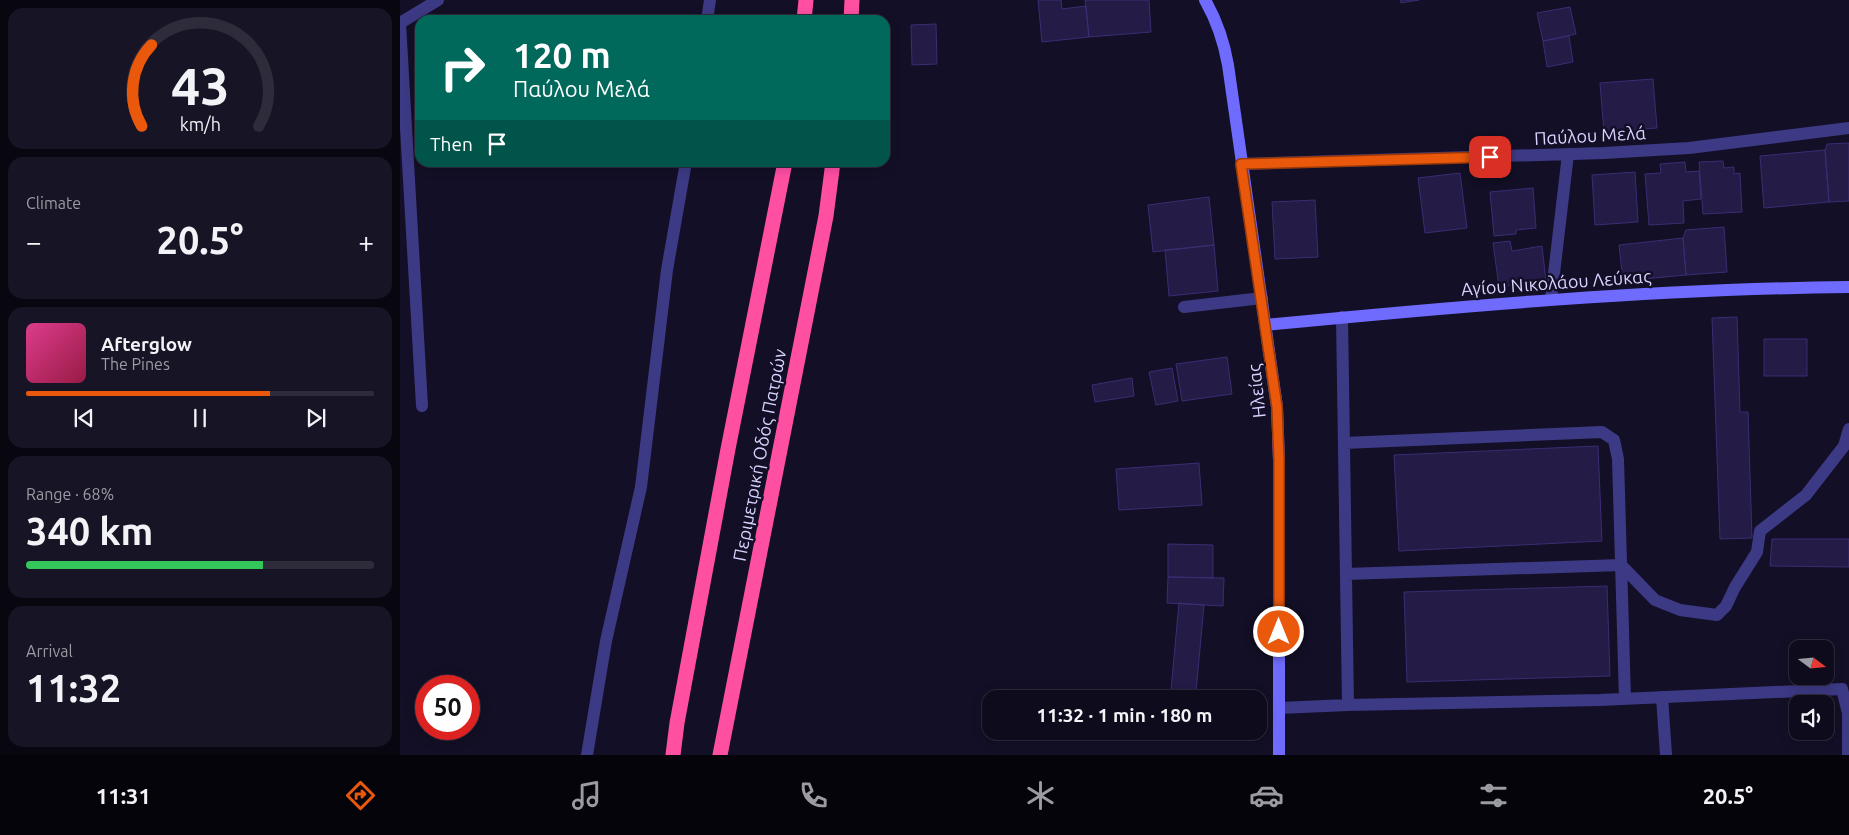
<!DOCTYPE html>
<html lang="en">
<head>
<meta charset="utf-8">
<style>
  body { margin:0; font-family:Ubuntu,sans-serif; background:#171425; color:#f1f3f6; height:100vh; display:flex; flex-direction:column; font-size:19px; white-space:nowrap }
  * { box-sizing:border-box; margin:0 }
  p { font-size:16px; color:#9b9ba3 }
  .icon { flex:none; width:28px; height:28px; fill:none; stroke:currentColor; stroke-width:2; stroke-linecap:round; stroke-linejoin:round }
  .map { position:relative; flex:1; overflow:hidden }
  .panel { display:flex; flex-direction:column; gap:8px; padding:8px; background:#08060f; width:400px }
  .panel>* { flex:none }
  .guide { position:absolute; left:15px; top:15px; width:475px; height:152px; border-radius:15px; box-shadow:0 2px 12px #0003,0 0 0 1px #2e2b3b; background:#00695c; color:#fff; overflow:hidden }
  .needle { width:32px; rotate:106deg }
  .tools { position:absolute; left:1389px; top:640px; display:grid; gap:10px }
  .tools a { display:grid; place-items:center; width:45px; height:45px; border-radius:10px; background:#0e0b1c; box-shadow:0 2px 12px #0003,0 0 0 1px #2e2b3b; font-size:25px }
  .speed { position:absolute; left:15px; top:675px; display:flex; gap:10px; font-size:25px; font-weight:700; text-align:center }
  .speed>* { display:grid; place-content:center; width:65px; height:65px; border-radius:50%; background:#0e0b1c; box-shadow:0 2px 12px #0003,0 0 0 1px #2e2b3b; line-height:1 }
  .speed .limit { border:8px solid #d22; background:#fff; color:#111 }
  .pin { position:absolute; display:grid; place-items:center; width:42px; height:42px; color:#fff; margin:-21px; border-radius:10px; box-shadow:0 2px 8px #0006 }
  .me { position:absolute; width:55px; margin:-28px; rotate:0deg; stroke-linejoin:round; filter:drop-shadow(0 0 4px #0008) }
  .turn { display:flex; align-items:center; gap:18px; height:105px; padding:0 15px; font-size:22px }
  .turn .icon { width:65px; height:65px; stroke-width:2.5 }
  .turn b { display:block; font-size:35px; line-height:42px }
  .then { display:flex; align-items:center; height:48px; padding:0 15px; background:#0003; gap:10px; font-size:19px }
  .big { font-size:38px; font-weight:700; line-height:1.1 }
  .panel .card { flex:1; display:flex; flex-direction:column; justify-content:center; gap:8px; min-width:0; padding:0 18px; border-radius:15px; background:#171425 }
  .panel .dial { align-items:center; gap:0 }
  .dial svg { height:130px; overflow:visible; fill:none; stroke:#2e2b3b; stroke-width:7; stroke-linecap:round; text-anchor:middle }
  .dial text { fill:#f1f3f6; stroke:none }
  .song { display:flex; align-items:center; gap:15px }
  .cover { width:60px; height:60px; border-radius:8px; background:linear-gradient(135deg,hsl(330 70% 55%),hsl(340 70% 35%)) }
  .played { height:5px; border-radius:2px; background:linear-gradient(90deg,#ea580c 70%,#2e2b3b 70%) }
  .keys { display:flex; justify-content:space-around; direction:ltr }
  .heat { display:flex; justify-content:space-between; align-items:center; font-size:28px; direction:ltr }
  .charge { height:8px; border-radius:4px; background:linear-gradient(90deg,#34c759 68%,#2e2b3b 0) }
  .trip { position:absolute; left:582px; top:690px; width:285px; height:50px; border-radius:15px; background:#0e0b1c; box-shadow:0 2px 12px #0003,0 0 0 1px #2e2b3b; font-weight:700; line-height:50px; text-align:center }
  .tabs { display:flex; height:80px; justify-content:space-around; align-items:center; background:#06040b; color:#9b9ba3 }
  .tabs .icon { width:35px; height:35px }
  .tabs .current { color:#ea580c }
  .tabs b { font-size:22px; color:#f1f3f6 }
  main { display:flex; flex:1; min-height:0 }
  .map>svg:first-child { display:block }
  .building { fill:#241b47; stroke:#3b2d73 }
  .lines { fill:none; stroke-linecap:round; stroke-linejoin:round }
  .service { stroke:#3d3a85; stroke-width:12 }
  .minor { stroke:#3d3a85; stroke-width:12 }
  .tertiary { stroke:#3d3a85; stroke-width:12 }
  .secondary { stroke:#6f6bff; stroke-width:12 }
  .motorway { stroke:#ff4fa3; stroke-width:15 }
  .route-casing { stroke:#983908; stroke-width:12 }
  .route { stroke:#ea580c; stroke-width:9 }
  .labels { text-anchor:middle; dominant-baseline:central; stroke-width:5; stroke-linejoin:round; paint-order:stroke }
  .street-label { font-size:18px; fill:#d9d4ff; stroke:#130f26 }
</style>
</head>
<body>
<main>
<section class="panel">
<div class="card dial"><svg viewBox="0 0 100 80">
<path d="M14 69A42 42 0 1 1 86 69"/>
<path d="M14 69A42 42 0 0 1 20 19" stroke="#ea580c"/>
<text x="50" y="56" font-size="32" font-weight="700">43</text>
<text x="50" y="72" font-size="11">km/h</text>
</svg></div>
<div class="card"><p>Climate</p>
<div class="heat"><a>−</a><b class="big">20.5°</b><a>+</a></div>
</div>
<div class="card">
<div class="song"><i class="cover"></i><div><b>Afterglow</b><p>The Pines</p></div></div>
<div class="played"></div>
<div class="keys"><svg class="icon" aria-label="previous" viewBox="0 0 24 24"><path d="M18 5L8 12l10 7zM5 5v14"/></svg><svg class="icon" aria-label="pause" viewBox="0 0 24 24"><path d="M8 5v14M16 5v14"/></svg><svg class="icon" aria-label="next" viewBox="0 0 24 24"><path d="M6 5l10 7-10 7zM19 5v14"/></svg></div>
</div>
<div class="card"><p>Range · 68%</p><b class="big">340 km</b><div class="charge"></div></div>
<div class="card"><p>Arrival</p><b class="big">11:32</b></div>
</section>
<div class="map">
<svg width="1449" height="755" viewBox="0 0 1449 755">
  <rect width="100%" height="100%" fill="#130f26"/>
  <path class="building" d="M 638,0 L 661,0 L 662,9 L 686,6 L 689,37 L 642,42 Z
    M 685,0 L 749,0 L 751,32 L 689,37 Z
    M 1000,0 L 1019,0 L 1001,3 Z
    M 1170,7 L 1176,34 L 1143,41 L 1137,13 Z
    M 536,24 L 537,64 L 512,65 L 511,25 Z
    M 1169,36 L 1173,62 L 1147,67 L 1143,41 Z
    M 1253,79 L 1257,128 L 1204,132 L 1200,83 Z
    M 1449,143 L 1449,201 L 1429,202 L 1425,150 L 1427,144 Z
    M 1425,150 L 1429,202 L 1364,208 L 1360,156 Z
    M 1323,161 L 1324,168 L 1334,167 L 1334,174 L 1340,173 L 1342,212 L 1303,214 L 1299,162 Z
    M 1285,162 L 1286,172 L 1299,171 L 1301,199 L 1283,201 L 1284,223 L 1249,225 L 1245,174 L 1261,173 L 1260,164 Z
    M 1235,172 L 1238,222 L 1195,225 L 1192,175 Z
    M 1060,173 L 1067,228 L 1025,233 L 1018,178 Z
    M 1133,188 L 1136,228 L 1116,230 L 1116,234 L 1094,236 L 1090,192 Z
    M 809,197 L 814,245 L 753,252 L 748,205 Z
    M 915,200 L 918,257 L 875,259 L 872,202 Z
    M 1324,227 L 1327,272 L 1286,275 L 1283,238 L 1286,230 Z
    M 1283,238 L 1286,275 L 1223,281 L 1219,245 Z
    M 1110,241 L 1112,251 L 1142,246 L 1146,281 L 1099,287 L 1093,243 Z
    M 814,245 L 818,291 L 769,296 L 765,250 Z
    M 1337,317 L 1340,412 L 1348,412 L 1352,538 L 1320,539 L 1312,318 Z
    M 1364,339 L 1407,339 L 1407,376 L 1364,376 Z
    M 827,357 L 832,394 L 782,401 L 776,364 Z
    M 772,368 L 778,401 L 756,405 L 749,372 Z
    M 732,378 L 734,396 L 695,402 L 692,385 Z
    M 1198,446 L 1202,541 L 999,551 L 994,455 Z
    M 799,463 L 802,505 L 719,510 L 716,469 Z
    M 1372,539 L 1449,539 L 1449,567 L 1370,566 Z
    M 768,544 L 813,545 L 813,578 L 768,577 Z
    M 768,577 L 824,578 L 823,606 L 767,603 Z
    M 1207,586 L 1210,676 L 1007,682 L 1004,592 Z
    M 779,603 L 804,605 L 796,692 L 771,690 Z"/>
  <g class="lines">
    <path class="service" d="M 784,307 L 862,298
      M 942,317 L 948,705
      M 944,443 L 1202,432 L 1214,440 L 1218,459 L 1225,699
      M 946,574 L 1221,565 L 1255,600 L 1280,610 L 1317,615 L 1326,606 L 1335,587 L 1357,552 L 1360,531 L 1406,495 L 1444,446 L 1449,429
      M 1262,697 L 1266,755
      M 879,708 L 948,705 L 1200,700 L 1442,689 L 1448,713 L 1448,755"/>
    <path class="minor" d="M 0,23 L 22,406
      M 0,23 L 38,0
      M 841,164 L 1204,153 L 1289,148 L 1449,128
      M 1151,299 L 1168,154"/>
    <path class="tertiary" d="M 307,20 L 310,0
      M 187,755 L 206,641 L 241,487 L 267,270 L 286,162"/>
    <path class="secondary" d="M 805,0 C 817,21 824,42 828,65 L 877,407 L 879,461 L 879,755
      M 865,325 C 1060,306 1254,289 1449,287"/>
    <path class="motorway" d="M 404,20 L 406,0
      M 451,20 L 452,0
      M 273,755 L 277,723 L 328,449 L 385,162
      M 320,755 L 426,216 L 433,162"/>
  </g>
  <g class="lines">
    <g class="route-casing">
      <path id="route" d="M 879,632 L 879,460 L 877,407 L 841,164 L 1090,157"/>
    </g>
    <use href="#route" class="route"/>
  </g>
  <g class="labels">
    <g class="street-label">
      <text transform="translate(1190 135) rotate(-3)">Παύλου Μελά</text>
      <text transform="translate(1156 282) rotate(-4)">Αγίου Νικολάου Λεύκας</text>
      <text transform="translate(856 391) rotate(-96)">Ηλείας</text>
      <text transform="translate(359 455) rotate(-79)">Περιμετρική Οδός Πατρών</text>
    </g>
  </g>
</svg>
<div class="tools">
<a><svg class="needle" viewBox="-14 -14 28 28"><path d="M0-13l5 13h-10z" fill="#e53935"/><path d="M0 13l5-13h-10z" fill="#9b9ba3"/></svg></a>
<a><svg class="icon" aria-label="sound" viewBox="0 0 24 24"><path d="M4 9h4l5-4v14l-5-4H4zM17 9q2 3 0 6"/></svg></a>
</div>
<div class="speed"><div class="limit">50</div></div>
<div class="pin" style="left:1090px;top:157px;background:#d93025"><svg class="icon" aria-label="arrive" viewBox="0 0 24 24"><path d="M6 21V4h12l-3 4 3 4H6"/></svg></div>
<svg class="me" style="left:879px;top:632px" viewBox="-20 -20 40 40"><circle r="17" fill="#ea580c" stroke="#fff" stroke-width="3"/><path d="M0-11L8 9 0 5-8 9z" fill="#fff"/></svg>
<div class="trip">11:32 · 1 min · 180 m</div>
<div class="guide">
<div class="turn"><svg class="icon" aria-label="right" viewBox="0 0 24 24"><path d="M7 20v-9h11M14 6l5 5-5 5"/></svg><div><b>120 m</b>Παύλου Μελά</div></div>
<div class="then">Then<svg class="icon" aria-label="arrive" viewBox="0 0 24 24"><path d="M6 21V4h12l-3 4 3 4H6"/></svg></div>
</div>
</div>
</main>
<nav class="tabs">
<b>11:31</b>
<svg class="icon current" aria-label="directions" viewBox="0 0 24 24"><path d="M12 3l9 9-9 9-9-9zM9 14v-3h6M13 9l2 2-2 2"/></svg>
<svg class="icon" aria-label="music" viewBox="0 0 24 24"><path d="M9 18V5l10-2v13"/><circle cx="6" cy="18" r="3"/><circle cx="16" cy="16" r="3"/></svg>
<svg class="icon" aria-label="phone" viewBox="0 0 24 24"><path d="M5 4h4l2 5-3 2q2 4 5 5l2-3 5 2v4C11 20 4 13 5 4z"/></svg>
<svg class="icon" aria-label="climate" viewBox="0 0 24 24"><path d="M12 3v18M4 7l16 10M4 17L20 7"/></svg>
<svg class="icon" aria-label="car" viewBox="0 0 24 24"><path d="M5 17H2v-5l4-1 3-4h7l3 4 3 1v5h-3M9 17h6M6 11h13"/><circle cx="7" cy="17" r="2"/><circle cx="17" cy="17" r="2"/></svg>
<svg class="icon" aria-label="filters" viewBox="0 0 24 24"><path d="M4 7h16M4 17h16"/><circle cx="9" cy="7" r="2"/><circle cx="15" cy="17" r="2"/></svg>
<b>20.5°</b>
</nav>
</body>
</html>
